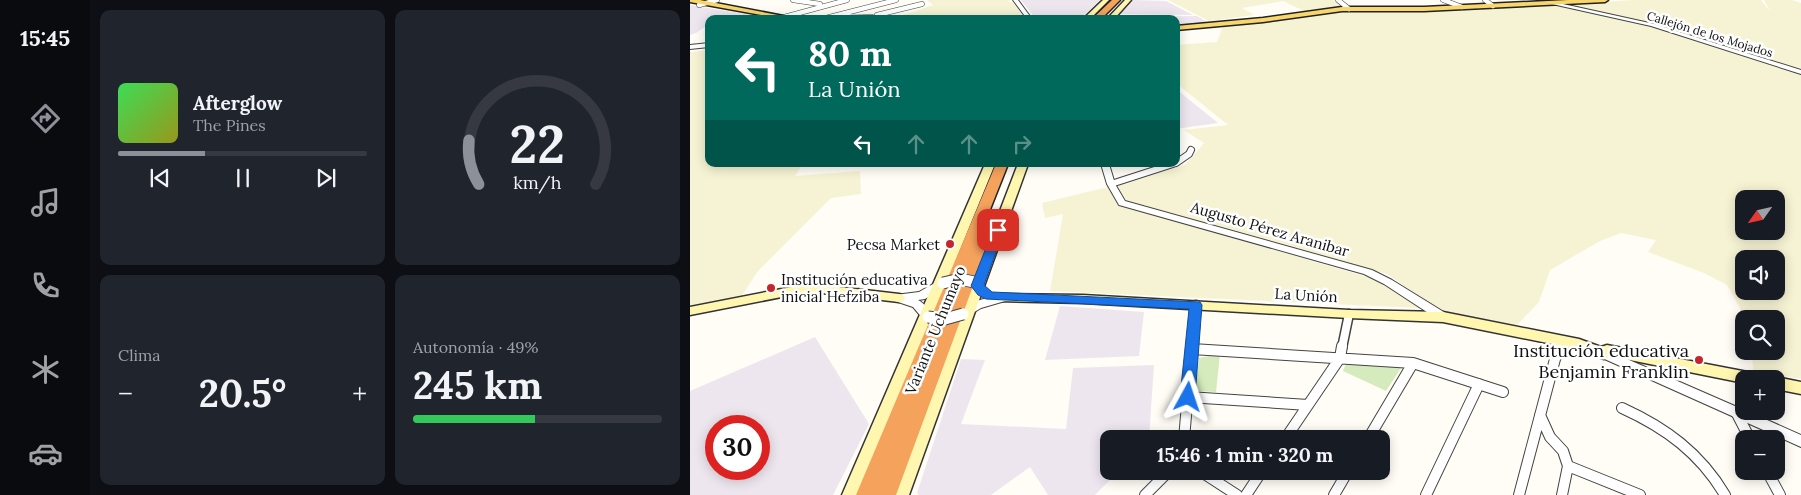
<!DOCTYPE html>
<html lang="es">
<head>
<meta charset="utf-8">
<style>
  body { margin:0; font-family:Lora,serif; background:#20242c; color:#f1f3f6; height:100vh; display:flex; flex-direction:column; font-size:19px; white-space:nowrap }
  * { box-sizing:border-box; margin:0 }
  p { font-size:16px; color:#9ea1a6 }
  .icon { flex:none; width:28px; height:28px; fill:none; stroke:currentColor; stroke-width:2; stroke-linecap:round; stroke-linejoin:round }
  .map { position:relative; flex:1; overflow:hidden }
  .drawer { display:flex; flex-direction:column; gap:10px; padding:10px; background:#0d0f14; width:600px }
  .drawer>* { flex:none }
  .banner { position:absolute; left:15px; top:15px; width:475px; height:152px; border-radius:10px; box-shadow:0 2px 12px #0003; background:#00695c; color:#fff; overflow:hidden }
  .needle { width:32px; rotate:236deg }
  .controls { position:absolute; left:1045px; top:190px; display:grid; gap:10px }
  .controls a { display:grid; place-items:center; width:50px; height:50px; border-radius:10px; background:#171b24; box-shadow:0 2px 12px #0003; font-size:25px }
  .speed { position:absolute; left:15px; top:415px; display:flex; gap:10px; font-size:25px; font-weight:700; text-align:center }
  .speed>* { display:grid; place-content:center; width:65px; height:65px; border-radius:50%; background:#171b24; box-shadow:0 2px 12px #0003; line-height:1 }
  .speed .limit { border:8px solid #d22; background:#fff; color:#111 }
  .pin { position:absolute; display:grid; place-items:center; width:42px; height:42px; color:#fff; margin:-21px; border-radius:10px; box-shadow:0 2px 8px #0006 }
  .me { position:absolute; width:55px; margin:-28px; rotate:5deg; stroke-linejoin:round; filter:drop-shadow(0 0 4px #0008) }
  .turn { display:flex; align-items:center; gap:18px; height:105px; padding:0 20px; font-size:22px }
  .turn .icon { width:65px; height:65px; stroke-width:2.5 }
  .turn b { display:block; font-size:35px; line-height:42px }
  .lanes { display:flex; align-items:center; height:48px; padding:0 20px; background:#0003; justify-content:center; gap:25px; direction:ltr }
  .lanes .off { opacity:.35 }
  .big { font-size:38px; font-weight:800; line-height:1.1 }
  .drawer .card { flex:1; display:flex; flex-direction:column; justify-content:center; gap:8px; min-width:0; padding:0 18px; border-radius:10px; background:#20242c }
  .drawer .dial { align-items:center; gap:0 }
  .dial svg { height:130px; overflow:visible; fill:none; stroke:#363941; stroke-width:7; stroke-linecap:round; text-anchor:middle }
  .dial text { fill:#f1f3f6; stroke:none }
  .song { display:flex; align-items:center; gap:15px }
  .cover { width:60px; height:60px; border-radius:8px; background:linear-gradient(135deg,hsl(130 70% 55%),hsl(60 70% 35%)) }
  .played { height:5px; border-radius:2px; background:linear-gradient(90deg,#8c9099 35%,#363941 35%) }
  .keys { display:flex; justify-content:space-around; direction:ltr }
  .heat { display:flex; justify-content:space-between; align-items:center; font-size:28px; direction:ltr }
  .charge { height:8px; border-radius:4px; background:linear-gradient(90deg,#34c759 49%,#363941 0) }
  .drawer .tiles { flex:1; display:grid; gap:10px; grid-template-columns:repeat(2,1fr) }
  .trip { position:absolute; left:410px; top:430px; width:290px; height:50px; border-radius:10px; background:#171b24; box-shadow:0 2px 12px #0003; font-weight:800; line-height:50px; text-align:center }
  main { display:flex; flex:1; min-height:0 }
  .tabs { display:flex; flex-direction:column; width:90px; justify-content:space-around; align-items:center; background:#090b0e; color:#9ea1a6 }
  .tabs .icon { width:35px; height:35px }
  .tabs .on { color:#8c9099 }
  .tabs b { font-size:22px; color:#f1f3f6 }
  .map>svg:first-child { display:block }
  .industrial { fill:#eee6ef; fill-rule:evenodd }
  .farmland { fill:#f6f3d4; fill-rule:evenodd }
  .green { fill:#d5ebbd }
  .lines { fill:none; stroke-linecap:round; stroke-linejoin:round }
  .minor-far3-casing { stroke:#444; stroke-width:5.5 }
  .minor-far2-casing { stroke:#444; stroke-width:8 }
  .minor-far1-casing { stroke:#444; stroke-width:11 }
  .minor-casing { stroke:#444; stroke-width:12 }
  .tertiary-casing { stroke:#444; stroke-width:2 }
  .secondary-casing { stroke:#333; stroke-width:3 }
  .primary-casing { stroke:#222; stroke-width:3 }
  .motorway-casing { stroke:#222; stroke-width:3 }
  .minor-far3 { stroke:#fff; stroke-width:4.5 }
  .minor-far2 { stroke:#fff; stroke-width:6 }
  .minor-far1 { stroke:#fff; stroke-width:8 }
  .minor { stroke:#fff; stroke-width:10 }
  .tertiary { fill:#fff; fill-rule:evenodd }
  .secondary { fill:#fff6b0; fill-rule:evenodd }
  .primary { fill:#f9d66b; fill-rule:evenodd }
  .motorway { fill:#f5a25d; fill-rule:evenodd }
  .tertiary-bridge-casing { stroke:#444; stroke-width:13; stroke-linecap:butt }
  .tertiary-bridge { stroke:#fff; stroke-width:11 }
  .route { fill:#1a73e8; stroke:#114b97 }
  .poi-dot { fill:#c4262e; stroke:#fff; stroke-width:2 }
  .labels { text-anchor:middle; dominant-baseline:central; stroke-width:5; stroke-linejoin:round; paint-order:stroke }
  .far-street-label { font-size:12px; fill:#111; stroke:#fff }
  .street-label { font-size:15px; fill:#111; stroke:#fff }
  .poi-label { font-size:15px; fill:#111; stroke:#fff; text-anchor:end }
  .near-poi-label { font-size:18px; fill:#111; stroke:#fff; text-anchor:end }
</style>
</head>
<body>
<main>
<nav class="tabs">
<b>15:45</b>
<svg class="icon on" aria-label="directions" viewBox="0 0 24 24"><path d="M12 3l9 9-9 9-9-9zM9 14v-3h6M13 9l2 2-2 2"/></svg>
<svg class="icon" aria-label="music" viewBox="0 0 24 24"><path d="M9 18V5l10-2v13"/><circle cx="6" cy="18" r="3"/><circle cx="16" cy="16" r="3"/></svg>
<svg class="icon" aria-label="phone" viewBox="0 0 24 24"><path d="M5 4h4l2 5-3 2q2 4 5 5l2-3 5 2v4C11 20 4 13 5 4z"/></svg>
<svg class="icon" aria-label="climate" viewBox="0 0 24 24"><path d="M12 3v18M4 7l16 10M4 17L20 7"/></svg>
<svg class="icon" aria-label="car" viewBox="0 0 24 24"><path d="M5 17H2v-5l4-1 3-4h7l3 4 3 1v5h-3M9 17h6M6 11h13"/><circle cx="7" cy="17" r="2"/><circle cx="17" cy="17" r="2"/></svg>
</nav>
<section class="drawer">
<div class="tiles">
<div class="card">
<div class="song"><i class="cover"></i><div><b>Afterglow</b><p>The Pines</p></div></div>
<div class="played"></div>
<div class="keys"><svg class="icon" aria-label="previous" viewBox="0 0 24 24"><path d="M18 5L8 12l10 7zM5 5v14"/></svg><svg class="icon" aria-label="pause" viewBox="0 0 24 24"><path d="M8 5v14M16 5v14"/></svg><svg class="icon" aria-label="next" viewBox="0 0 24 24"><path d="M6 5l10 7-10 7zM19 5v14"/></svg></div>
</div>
<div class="card dial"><svg viewBox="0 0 100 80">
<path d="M14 69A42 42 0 1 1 86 69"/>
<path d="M14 69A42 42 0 0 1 8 42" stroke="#8c9099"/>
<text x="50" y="56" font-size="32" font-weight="700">22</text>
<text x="50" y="72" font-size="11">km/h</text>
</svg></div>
<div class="card"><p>Clima</p>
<div class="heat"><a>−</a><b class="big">20.5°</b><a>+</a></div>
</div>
<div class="card"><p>Autonomía · 49%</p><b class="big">245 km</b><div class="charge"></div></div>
</div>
</section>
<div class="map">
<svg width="1111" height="495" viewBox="0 0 1111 495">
  <rect width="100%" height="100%" fill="#fffdf5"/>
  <path class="industrial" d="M 331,0 L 411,0 L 391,17 L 345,18 Z
    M 443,0 L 476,1 L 503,15 L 431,14 Z
    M 0,5 L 66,16 L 52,19 L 19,19 L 19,24 L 6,33 L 0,35 Z
    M 507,16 L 519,23 L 486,26 L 486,19 L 425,19 L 427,17 Z
    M 486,89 L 528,123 L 486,129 Z
    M 370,306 L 454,312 L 449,356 L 355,360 Z
    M 125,337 L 179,424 L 143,495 L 0,495 L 0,391 ZM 69,426 L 69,469 L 26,469 L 26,426 Z
    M 271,359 L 295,360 L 271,424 L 376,429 L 383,368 L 464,365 L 459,439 L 419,439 L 419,471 L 429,471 L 405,495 L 358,495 L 340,467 L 301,495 L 229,495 L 227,493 Z"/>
  <path class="farmland" d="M 237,0 L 320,0 L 318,2 L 323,2 L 334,18 L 202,19 L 243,5 Z
    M 478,0 L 643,0 L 655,8 L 616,12 L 593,1 L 552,8 L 564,15 L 519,21 Z
    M 944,0 L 1071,0 L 1078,9 L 1079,9 L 1074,0 L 1102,0 L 1111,3 L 1111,71 L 1044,51 L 1074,46 L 1062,41 L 1051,41 L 1044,39 L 1013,42 L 962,25 L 872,4 Z
    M 867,4 L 961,26 L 1111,72 L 1111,379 L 1063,370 L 1062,351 L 1086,351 L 1086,319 L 1056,319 L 1037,285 L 1014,273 L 958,252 L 966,240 L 931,233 L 910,241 L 860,270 L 849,302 L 827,325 L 753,312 L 697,274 L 437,201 L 427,185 L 495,165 L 514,143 L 494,130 L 538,125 L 486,83 L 486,45 L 527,42 L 533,26 L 653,11 L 737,10 ZM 1054,199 L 1086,199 L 1086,231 L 1054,231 ZM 1054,259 L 1086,259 L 1086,291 L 1054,291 Z
    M 19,50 L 19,164 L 113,164 L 105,176 L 170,171 L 171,194 L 141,198 L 68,271 L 51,297 L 0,307 L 0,52 Z
    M 418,187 L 428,205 L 688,280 L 729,308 L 360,291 L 373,214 L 355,218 L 352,203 Z"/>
  <path class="green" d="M 530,354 L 526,392 L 505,391 L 509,358 Z
    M 657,361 L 713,365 L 696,391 L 653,371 Z"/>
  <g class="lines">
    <g class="minor-far3-casing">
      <path id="minor-far3" d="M 103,0 L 130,4
        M 648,0 L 659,9
        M 753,0 L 772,7
        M 795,0 L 803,6
        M 9,5 L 27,0
        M 187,15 L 232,4
        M 149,16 L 182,17
        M 87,19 L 157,0
        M 132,19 L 206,0
        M 207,19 L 217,18"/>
    </g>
    <g class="minor-far2-casing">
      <path id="minor-far2" d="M 486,163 L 499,154 L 501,150
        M 421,184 L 483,164"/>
    </g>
    <g class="minor-far1-casing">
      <path id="minor-far1" d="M 502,348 L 506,305
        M 652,348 L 659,314
        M 870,348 L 873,341"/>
    </g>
    <g class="minor-casing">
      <path id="minor" d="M 502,349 L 723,363 L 813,392
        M 498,397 L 618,405
        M 932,408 C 976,428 1010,453 1035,495
        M 1046,412 L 1060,439
        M 850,415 L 860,437 L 873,451 L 878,466 L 872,495
        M 494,439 L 502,346
        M 595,439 L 650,358 L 652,346
        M 678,439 L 723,363
        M 878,466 L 950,495
        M 510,471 L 547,495
        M 1077,471 L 1090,495
        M 455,495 L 479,471
        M 556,495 L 572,471
        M 644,495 L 658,471
        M 736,495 L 789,384
        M 829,495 L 865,359 L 871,346"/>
    </g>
    <g class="tertiary-casing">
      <path id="tertiary" d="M 323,0 L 328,0 L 342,19 L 337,19 Z
        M 864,2 L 964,24 L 1111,70 L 1111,74 L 961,26 L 862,4 Z
        M 19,43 L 19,47 L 0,49 L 0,45 Z
        M 411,164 L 419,164 L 425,184 L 435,201 L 682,270 L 702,280 L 757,314 L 759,317 L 757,320 L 749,320 L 694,284 L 674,274 L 429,205 L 417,184 Z
        M 250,280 L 255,284 L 254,287 L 235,299 L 228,300 C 234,303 240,311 244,317 L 242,320 L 234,320 L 223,307 L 205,301 L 203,298 L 205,295 L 229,292 Z
        M 311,294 L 315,295 L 317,298 L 315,301 L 291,308 L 276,317 L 272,316 L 270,313 L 283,302 Z
        M 914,349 L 1054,410 L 1054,411 L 1057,411 L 1111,435 L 1111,447 L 910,357 L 908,354 L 910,351 Z"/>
    </g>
    <g class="secondary-casing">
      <path id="secondary" d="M 413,0 L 419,0 L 400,19 L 393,19 Z
        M 435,0 L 441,0 L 424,19 L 417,19 Z
        M 295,164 L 305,164 L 170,495 L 152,495 Z
        M 328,164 L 338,164 L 219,495 L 201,495 Z
        M 112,285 L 132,285 L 209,294 L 213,295 L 215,298 L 213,301 L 209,302 L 132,293 L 112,293 L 0,315 L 0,307 Z
        M 311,294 L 393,295 L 659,310 L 753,312 L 889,339 L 911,347 L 917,345 L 1063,373 L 1068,375 L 1070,379 L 1054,379 L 1054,383 L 920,356 L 914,359 L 887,349 L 753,322 L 659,318 L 393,303 L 307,301 L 305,298 L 307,295 Z
        M 1086,377 L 1111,382 L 1111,394 L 1086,389 L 1086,379 L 1082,379 Z"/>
    </g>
    <g class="primary-casing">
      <path id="primary" d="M 0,0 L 10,0 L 109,19 L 94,19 L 0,2 Z
        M 878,0 L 918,0 L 915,2 L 734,11 L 652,11 L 573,22 L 486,30 L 486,26 L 573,18 L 652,7 L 734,7 Z"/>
    </g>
    <g class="motorway-casing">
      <path id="motorway" d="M 422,0 L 430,0 L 411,19 L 402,19 Z
        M 306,164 L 318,164 L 297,217 L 305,218 L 307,221 L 206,495 L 166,495 Z"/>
    </g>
    <use href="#minor-far3" class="minor-far3"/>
    <use href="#minor-far2" class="minor-far2"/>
    <use href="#minor-far1" class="minor-far1"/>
    <use href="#minor" class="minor"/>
    <use href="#tertiary" class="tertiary"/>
    <use href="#secondary" class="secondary"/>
    <use href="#primary" class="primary"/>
    <use href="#motorway" class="motorway"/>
    <g class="tertiary-bridge-casing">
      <path id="tertiary-bridge" d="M 253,283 L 270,279 L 284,282
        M 238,317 L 255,319 L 273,314"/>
    </g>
    <use href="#tertiary-bridge" class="tertiary-bridge"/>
  </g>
  <path class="route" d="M 308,226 L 314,230 L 294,285 L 302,292 L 510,302 L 512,305 L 505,397 L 503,402 L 498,403 L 492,402 L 490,397 L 499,309 L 296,299 L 288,295 L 281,286 L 303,230 Z"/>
  <g class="poi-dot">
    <circle cx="260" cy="244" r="5"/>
    <circle cx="81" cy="288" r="5"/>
    <circle cx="1009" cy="360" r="5"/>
  </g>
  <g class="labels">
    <g class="far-street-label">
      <text transform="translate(1020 34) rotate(17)">Callejón de los Mojados</text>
    </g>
    <g class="street-label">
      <text transform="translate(580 229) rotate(16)">Augusto Pérez Aranibar</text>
      <text transform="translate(616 295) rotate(3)">La Unión</text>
      <text transform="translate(245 330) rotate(-68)">Variante Uchumayo</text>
    </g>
    <g class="poi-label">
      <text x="250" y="244">Pecsa Market</text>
      <text x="91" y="279" text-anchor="start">Institución educativa<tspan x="91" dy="17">inicial Hefziba</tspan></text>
    </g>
    <g class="near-poi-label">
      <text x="999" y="350">Institución educativa<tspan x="999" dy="21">Benjamin Franklin</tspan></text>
    </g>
  </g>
</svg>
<div class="controls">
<a><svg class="needle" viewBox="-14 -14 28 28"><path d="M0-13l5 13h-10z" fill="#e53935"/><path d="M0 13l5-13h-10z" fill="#9ea1a6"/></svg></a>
<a><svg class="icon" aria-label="sound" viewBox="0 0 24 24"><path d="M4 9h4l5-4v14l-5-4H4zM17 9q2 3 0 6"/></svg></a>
<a><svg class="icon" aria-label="search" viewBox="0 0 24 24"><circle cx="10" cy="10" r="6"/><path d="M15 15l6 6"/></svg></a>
<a>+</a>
<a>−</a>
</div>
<div class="speed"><div class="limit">30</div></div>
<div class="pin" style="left:308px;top:230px;background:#d93025"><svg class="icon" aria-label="arrive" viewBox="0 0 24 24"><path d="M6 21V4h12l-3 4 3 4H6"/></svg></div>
<svg class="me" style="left:498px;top:397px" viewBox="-20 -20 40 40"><path d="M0-17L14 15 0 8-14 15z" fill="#1a73e8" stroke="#fff" stroke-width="4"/></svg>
<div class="trip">15:46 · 1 min · 320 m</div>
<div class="banner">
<div class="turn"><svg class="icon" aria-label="left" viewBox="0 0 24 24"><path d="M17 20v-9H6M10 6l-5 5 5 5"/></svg><div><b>80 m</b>La Unión</div></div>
<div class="lanes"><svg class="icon" aria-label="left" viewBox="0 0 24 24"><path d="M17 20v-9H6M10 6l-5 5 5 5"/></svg><svg class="icon off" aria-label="ahead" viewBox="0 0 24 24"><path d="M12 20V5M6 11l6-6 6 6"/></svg><svg class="icon off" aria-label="ahead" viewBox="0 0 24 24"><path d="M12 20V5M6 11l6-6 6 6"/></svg><svg class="icon off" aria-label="right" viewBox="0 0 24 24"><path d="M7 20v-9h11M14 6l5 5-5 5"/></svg></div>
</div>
</div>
</main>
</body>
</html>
